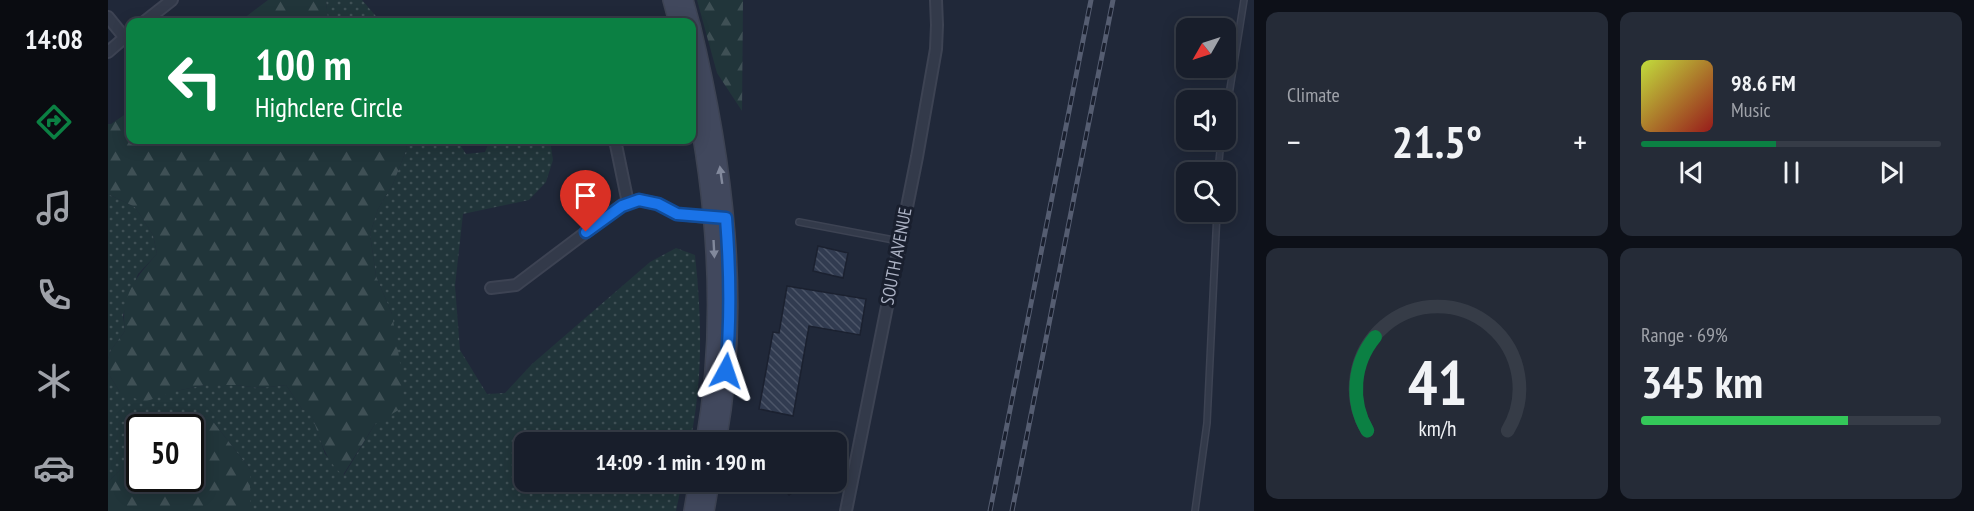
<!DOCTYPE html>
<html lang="en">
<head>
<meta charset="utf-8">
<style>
  body { margin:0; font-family:"PT Sans Narrow",sans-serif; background:#252b37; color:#f1f3f6; height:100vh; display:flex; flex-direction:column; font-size:22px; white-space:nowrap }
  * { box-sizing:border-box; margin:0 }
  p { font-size:20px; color:#9fa2a9 }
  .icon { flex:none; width:33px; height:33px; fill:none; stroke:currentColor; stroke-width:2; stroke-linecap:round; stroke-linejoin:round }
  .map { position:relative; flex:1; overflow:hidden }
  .details { display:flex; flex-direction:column; gap:12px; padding:12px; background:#0d1018; width:720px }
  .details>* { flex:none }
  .top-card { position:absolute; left:18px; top:18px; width:570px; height:126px; border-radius:12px; box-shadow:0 3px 15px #0003,0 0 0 2px #363c47; background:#0b8043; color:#fff; overflow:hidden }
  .needle { width:39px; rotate:231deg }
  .controls { position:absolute; left:1068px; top:18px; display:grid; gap:12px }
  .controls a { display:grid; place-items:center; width:60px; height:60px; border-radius:12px; background:#181e2b; box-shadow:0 3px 15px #0003,0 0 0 2px #363c47; font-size:30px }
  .speed { position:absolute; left:18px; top:414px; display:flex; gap:12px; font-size:30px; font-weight:700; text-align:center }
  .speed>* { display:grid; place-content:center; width:78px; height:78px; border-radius:50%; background:#181e2b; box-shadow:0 3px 15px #0003,0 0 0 2px #363c47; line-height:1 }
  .speed .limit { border:3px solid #111; border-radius:9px; background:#fff; color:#111 }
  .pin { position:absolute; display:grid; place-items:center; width:51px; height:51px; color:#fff; margin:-62px -26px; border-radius:50% 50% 50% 0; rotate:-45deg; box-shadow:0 0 6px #0007 }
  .pin .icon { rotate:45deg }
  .me { position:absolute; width:66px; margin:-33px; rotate:5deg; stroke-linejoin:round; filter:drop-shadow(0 0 4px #0008) }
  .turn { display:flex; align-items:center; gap:21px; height:126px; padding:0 30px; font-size:27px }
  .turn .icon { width:78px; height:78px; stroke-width:2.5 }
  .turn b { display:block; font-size:42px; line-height:51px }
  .big { font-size:45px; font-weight:800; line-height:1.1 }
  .details .card { flex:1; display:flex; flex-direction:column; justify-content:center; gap:9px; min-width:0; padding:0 21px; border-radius:12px; background:#252b37 }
  .details .dial { align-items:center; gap:0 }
  .dial svg { height:156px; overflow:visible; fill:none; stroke:#363c47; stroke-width:7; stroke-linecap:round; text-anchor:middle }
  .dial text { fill:#f1f3f6; stroke:none }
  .song { display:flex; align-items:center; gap:18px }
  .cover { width:72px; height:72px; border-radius:9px; background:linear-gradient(135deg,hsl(70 70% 55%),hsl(0 70% 35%)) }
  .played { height:6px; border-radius:3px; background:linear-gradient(90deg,#0b8043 45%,#363c47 45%) }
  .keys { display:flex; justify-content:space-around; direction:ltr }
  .heat { display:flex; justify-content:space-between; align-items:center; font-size:33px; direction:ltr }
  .charge { height:9px; border-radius:4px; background:linear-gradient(90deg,#34c759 69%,#363c47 0) }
  .details .tiles { flex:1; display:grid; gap:12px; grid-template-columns:repeat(2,1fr) }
  .trip { position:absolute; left:406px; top:432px; width:333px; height:60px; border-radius:12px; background:#181e2b; box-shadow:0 3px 15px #0003,0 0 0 2px #363c47; font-weight:800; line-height:60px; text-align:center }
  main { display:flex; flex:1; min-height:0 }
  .tab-bar { display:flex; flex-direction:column; width:108px; justify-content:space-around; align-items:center; background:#0a0c11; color:#9fa2a9 }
  .tab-bar .icon { width:42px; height:42px }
  .tab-bar .active { color:#0b8043 }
  .tab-bar b { font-size:27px; color:#f1f3f6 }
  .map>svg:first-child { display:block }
  .grass { fill:url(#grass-dots) }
  .forest { fill:url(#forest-firs) }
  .building { fill:url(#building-back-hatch); stroke:#1b2130; stroke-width:1.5 }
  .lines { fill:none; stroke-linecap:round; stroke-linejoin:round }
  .lane-casing { stroke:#3d4353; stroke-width:8 }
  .street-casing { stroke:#3d4353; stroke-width:14 }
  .secondary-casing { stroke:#3d4353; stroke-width:18 }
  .lane { stroke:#333a4a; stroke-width:5 }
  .street { stroke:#333a4a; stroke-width:10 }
  .secondary { stroke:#41485d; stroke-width:15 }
  .rail-casing { stroke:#555d71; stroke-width:5 }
  .rail { stroke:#191f2e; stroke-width:3; stroke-dasharray:9; stroke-linecap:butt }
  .oneway { fill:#82899c }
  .route-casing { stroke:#114b97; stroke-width:15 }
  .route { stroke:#1a73e8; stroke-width:10 }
  .labels { text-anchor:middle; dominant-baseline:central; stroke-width:6; stroke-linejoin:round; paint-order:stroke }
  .street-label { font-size:18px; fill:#aeb4c6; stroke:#191f2e }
</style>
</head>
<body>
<main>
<nav class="tab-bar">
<b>14:08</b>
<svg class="icon active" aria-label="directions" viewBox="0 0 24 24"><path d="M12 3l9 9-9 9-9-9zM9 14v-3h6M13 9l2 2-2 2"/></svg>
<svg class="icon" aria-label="music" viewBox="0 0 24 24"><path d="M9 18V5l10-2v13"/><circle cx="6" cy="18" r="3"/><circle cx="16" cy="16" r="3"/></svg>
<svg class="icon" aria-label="phone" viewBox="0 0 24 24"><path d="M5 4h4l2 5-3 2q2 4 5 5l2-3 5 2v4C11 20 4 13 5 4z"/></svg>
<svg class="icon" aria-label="climate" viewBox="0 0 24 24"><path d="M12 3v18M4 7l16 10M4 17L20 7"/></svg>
<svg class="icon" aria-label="car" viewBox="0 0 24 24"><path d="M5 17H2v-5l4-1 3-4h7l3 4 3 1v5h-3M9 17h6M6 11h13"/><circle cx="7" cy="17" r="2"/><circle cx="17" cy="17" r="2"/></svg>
</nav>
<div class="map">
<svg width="1146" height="511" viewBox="0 0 1146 511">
  <defs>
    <pattern id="grass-dots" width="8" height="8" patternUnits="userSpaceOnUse" patternTransform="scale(1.5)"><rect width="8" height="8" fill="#21353a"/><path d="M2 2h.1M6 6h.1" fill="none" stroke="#3f5055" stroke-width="1.8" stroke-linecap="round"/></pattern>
    <pattern id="forest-firs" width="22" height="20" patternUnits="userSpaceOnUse" patternTransform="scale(1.5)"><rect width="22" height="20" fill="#21353a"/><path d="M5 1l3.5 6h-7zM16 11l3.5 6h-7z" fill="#3f5055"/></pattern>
    <pattern id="building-back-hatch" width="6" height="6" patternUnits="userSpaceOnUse" patternTransform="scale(1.5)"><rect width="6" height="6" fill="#313b50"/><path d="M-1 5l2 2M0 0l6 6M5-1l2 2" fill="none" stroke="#4c5568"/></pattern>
  </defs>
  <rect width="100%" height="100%" fill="#202839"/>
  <path class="grass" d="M 218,0 L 254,0 L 273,22 L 220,22 Z
    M 297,140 L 349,140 L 358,154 L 377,152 L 382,140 L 442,140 L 445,160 L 438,182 L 421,200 L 355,214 L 347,286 L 352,350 L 379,394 L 397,393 L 424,364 L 542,262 L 568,248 L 587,255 C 594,318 595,381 582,442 L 417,442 L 417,482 L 574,482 L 568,511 L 142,511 L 142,469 L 103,419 L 67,420 L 59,427 L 32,428 L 31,452 L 0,482 L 0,373 L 12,392 L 68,391 L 97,385 L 127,385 L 152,388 L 178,385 L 194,409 L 203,412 L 217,454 L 236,475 L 267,424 L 284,314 L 268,276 L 262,234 L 270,209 L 285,184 L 299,148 Z
    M 0,194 L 27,207 L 45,235 L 49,254 L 30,274 L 15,315 L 17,331 L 3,350 L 0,359 Z"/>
  <path class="forest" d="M 160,0 L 218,0 L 220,22 L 131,22 Z
    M 589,0 L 635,0 L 634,111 L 609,73 Z
    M 22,111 L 22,140 L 297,140 L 299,148 L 285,184 L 270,209 L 262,234 L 268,276 L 284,314 L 295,381 L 294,408 L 267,424 L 235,475 C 216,460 211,435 203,413 L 194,409 L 178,385 L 152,388 L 127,385 L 97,385 L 68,391 L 36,402 L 12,392 L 0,373 L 0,359 L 3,350 L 17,331 C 12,297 27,278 49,254 L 45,235 L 27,207 L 0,194 L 0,124 L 3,124 Z
    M 103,419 L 142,469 L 142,511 L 0,511 L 0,482 L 31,452 L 32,478 L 82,478 L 82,428 L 59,427 L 67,420 Z"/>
  <path class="building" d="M 710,246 L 740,253 L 735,278 L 705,271 Z
    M 679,286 L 758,299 L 752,335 L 701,326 L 685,416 L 651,409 L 665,332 L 671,333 Z
    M 670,482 L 699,482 L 681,495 Z"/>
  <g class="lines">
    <g class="lane-casing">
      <path id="lane" d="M 1118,114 L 1136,0
        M 1110,172 L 1113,140
        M 691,222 L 791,241
        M 1087,511 L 1099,423 L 1109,212"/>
    </g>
    <g class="street-casing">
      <path id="street" d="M 0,17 L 17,38
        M 36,22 L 64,0
        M 0,52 L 22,33
        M 507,140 L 520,203
        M 383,288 L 408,285 L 514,205 L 531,200 L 550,204 L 569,214 L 609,218
        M 738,511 L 809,157 L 828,49 L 829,25 L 828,0"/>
    </g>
    <g class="secondary-casing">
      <path id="secondary" d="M 563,0 L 569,22
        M 577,0 L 583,22
        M 584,25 C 617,161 635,303 610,442
        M 584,88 C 608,205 617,324 596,442
        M 584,511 L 589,482
        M 598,511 L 603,482"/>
    </g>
    <use href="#lane" class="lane"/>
    <use href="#street" class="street"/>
    <use href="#secondary" class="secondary"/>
    <g class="rail-casing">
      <path id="rail" d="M 882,511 L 983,0
        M 904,511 L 1005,0"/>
    </g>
    <use href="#rail" class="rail"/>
  </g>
  <defs><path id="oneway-solid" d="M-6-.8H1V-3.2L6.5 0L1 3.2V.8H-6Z" transform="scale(1.5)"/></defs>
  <g class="oneway">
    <use href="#oneway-solid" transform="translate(613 175) rotate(-98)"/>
    <use href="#oneway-solid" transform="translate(606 249) rotate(87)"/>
  </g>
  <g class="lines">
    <g class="route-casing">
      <path id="route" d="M 478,232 L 514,206 L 531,200 L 550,204 L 569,214 L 618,218 C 622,269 623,320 618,371"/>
    </g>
    <use href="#route" class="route"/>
  </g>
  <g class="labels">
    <g class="street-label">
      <text transform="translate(788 256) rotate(-79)">SOUTH AVENUE</text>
    </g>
  </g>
</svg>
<div class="controls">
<a><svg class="needle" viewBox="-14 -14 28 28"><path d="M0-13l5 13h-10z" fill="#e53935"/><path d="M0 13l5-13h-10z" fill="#9fa2a9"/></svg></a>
<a><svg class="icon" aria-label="sound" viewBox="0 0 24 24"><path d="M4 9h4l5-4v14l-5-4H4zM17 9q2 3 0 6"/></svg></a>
<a><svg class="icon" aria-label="search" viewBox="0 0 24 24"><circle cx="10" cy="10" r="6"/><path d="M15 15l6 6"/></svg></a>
</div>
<div class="speed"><div class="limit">50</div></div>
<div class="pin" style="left:478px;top:232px;background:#d93025"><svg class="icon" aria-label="arrive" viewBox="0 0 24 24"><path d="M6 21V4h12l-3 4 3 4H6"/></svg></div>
<svg class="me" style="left:618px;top:371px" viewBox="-20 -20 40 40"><path d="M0-17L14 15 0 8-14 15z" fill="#1a73e8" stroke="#fff" stroke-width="4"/></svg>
<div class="trip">14:09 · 1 min · 190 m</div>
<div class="top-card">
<div class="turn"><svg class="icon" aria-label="left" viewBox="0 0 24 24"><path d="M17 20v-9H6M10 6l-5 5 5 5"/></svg><div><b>100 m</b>Highclere Circle</div></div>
</div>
</div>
<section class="details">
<div class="tiles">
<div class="card"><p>Climate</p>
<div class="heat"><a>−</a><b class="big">21.5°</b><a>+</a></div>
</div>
<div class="card">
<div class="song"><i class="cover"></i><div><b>98.6 FM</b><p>Music</p></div></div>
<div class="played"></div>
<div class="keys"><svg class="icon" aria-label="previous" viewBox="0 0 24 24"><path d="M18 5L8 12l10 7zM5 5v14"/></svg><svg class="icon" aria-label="pause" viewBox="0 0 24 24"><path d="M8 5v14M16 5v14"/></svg><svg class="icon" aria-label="next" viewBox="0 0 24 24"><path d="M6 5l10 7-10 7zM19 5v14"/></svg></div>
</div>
<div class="card dial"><svg viewBox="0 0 100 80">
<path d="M14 69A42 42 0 1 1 86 69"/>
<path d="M14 69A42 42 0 0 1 18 21" stroke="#0b8043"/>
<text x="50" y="56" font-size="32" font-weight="700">41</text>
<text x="50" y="72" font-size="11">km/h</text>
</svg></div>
<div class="card"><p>Range · 69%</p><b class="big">345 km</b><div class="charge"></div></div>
</div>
</section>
</main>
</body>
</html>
